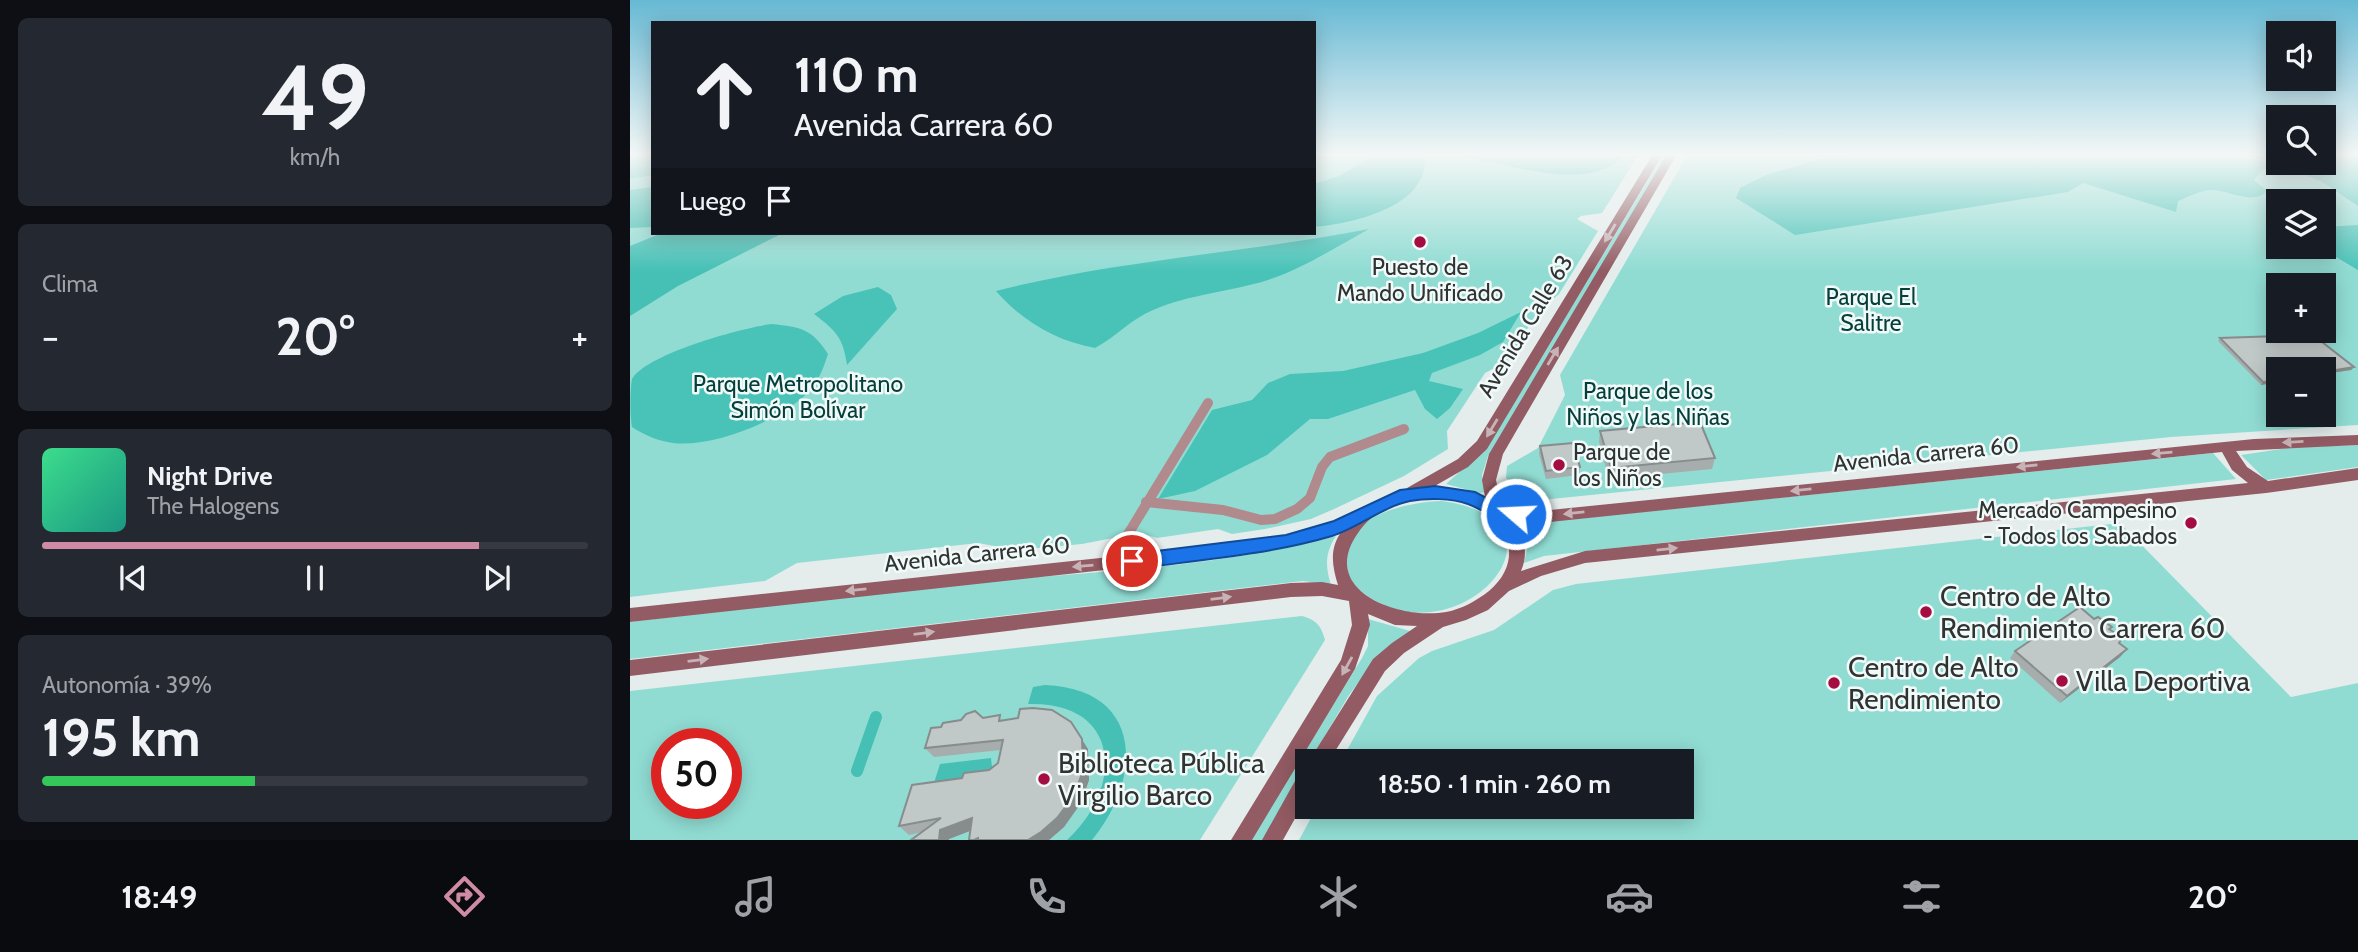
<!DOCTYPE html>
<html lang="es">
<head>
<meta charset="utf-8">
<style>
  body { margin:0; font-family:Cabin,sans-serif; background:#242831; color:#f1f3f6; height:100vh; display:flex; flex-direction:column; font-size:26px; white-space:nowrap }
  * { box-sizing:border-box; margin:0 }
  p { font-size:23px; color:#9ea1a6 }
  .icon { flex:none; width:38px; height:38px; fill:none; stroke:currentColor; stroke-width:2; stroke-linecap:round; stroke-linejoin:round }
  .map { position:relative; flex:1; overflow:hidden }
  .details { display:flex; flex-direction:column; gap:18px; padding:18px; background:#0d0f14; width:630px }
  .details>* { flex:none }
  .hud { position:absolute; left:21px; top:21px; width:665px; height:214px; border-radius:0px; box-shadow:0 4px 18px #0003; background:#171b24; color:#f1f3f6; overflow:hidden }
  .buttons { position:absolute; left:1636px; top:21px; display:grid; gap:14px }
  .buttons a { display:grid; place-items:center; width:70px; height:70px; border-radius:0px; background:#171b24; box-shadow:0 4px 18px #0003; font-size:35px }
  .speed { position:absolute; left:21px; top:728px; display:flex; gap:14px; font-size:35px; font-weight:700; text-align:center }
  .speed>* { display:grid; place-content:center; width:91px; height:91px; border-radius:50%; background:#171b24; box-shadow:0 4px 18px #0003; line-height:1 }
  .speed .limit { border:10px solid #d22; background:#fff; color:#111 }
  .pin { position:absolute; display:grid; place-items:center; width:60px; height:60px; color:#fff; margin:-30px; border:4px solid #fff; border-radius:50%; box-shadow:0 2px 7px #0007 }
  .me { position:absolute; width:77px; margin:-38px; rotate:289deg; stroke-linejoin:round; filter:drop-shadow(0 0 5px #0008) }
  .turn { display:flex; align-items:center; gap:24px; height:147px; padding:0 28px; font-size:32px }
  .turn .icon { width:91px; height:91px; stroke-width:2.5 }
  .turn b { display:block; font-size:49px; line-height:60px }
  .then { display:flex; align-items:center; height:66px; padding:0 28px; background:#0003; gap:14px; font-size:26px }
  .big { font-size:52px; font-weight:700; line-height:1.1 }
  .details .card { flex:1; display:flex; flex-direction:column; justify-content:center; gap:10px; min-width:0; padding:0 24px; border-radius:10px; background:#242831 }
  .details .dial { align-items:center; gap:0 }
  .dial b { font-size:91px; line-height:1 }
  .song { display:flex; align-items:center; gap:21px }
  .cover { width:84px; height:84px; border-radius:10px; background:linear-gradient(135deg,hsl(150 70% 55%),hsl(170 70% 35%)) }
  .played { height:7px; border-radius:4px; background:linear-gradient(90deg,#cf8ba4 80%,#363941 80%) }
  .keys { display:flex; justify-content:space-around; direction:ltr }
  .heat { display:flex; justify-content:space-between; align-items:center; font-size:38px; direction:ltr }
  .charge { height:10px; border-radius:5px; background:linear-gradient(90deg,#34c759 39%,#363941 0) }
  .trip { position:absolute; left:665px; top:749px; width:399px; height:70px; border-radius:0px; background:#171b24; box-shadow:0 4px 18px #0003; font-weight:700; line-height:70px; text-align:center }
  .dock { display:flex; height:112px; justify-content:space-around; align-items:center; background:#090b0e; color:#9ea1a6 }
  .dock .icon { width:49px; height:49px }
  .dock .selected { color:#cf8ba4 }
  .dock b { font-size:32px; color:#f1f3f6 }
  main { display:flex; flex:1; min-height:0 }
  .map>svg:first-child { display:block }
  .green { fill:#90dcd3; fill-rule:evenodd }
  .forest { fill:#49c3b8 }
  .water { fill:#46c0b5 }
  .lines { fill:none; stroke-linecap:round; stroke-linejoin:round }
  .canal { stroke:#46c0b5; stroke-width:12 }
  .street { stroke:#b18a8e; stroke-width:10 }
  .secondary { fill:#935b63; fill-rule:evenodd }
  .wall { fill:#a6adac }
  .shaded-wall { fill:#878d8c }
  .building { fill:#c1c9c8; stroke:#878d8c; stroke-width:2 }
  .oneway { fill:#c7b2b6 }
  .route { fill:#1a73e8; stroke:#114b97; stroke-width:2 }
  .poi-dot { fill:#a50c40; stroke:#f2faf9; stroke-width:2.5 }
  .labels { text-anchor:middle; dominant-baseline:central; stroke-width:5; stroke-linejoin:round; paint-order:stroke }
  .poi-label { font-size:23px; fill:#2f3332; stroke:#f2faf9 }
  .park-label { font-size:23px; fill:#053f3b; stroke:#f2faf9 }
  .street-label { font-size:23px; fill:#2f3332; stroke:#f2faf9 }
  .near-poi-label { font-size:28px; fill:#2f3332; stroke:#f2faf9; text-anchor:start }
</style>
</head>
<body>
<main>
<section class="details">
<div class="card dial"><b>49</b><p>km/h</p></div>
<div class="card"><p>Clima</p>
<div class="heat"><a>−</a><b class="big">20°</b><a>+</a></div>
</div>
<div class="card">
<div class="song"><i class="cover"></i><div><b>Night Drive</b><p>The Halogens</p></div></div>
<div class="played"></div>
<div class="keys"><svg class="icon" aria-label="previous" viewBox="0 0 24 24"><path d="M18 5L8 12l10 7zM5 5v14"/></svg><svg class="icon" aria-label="pause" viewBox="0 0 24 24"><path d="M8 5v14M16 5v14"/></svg><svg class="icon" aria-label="next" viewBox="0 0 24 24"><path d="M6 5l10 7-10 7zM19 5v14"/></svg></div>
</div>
<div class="card"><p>Autonomía · 39%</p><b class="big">195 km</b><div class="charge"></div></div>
</section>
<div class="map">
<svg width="1728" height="840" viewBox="0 0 1728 840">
  <rect width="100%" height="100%" fill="#e4edec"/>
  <path class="green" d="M 0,154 L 23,154 L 23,233 L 684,233 L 684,154 L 1009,154 L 972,213 L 951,216 L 947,219 L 968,231 L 929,294 L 906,314 L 878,361 L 855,373 L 817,431 L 818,449 L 774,476 L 704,509 L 681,519 L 635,529 L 602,534 L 588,529 L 527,538 L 509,533 L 452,544 L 386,550 L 348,543 L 167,563 L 135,581 L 0,597 Z
    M 1034,154 L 1038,154 L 858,456 L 852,475 L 855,492 L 850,493 L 816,484 L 856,448 Z
    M 1058,154 L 1648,154 L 1648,163 L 1694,163 L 1694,154 L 1728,154 L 1728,425 L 1541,437 L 911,500 L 896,497 L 876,478 L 877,466 L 908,448 L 935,395 L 930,375 ZM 1648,201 L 1694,201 L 1694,247 L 1648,247 ZM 1648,285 L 1694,285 L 1694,331 L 1648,331 ZM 1648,369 L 1694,369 L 1694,415 L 1648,415 Z
    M 1728,445 L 1728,467 L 1636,480 L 1611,455 L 1664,447 Z
    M 1583,453 L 1606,479 L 914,556 L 894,563 L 898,545 L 886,520 L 898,522 L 924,521 Z
    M 811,501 C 952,519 837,654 744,600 C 729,591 718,583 716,564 C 709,517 776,502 811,501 Z
    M 1490,523 L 1661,697 L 1728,683 L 1728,840 L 669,840 L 687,807 L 1052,807 L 1052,761 L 711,761 L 747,696 L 789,658 L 802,651 L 864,630 L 923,590 L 946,584 Z
    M 706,536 C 695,553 695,566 701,585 L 673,581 L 0,659 L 0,622 C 111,609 221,593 332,583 C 456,572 585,568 706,536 Z
    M 672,616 C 686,620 691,625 695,640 L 570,840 L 0,840 L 0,691 ZM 37,744 L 96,744 L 96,803 L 37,803 Z
    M 738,619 L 780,631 L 743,663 L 719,695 L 680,761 L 677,761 L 677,766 L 634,840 L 621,840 L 732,658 L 738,646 Z"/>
  <path class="forest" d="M 0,154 L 23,154 L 23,175 L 0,179 Z
    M 748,154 L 794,154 C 803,206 722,224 684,227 L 684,184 L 709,176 Z
    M 833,154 C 846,154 861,159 871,154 L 996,154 C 965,187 909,173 870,164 C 858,161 844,160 833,154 Z
    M 1233,154 L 1582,154 L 1633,161 L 1645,167 L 1632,170 L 1624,180 L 1637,191 C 1622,206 1600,190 1581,190 C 1571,190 1558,197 1548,201 L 1546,212 L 1453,183 L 1438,192 L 1165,235 L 1106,198 L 1110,188 L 1136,175 L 1190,159 L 1232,158 Z
    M 1694,154 L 1728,154 L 1728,206 L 1691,181 L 1661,170 L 1661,163 L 1694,163 Z
    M 1728,225 L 1728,270 L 1689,247 L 1694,247 L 1694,227 Z
    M 739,229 C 706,247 674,268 638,280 C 600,292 560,294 523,310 C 501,319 486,337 465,348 C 426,341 392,321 366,291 C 487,260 615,253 739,229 Z
    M 248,287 L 261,295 L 267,309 L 217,365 C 213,337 206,331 184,314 L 213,296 Z
    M 891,312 L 873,342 L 850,355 L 802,373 L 799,381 L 833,389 L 820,408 L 807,419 L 795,409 L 785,390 L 698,419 L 680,419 L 637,455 L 565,491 L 528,499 L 582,410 L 622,400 L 638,383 L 660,374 L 713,371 L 793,353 L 848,333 Z
    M 142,324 C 171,327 182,329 198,354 C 194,366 190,378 182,388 C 156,419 83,448 43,443 C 28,441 14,435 2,427 C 0,416 0,390 2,379 C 16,354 114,327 142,324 Z"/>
  <path class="water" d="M 23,187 L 23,227 L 0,228 L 0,190 Z
    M 32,233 L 153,233 L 48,286 L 0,316 L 0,246 Z
    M 415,685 C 514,689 513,778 462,840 L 437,840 C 494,788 492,701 398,704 L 403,687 Z
    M 361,758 L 362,767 L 357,775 L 304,783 L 310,764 Z"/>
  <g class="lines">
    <path class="canal" d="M 227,771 L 246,717"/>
    <path class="street" d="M 516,502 L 593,510 L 631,520 L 645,519 L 667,509 L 680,498 L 692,467 L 700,457 L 774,429
      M 489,549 L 578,403"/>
    <path class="secondary" d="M 1023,154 L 1033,154 L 857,449 L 838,467 L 803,487 L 832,490 L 855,497 L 852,480 L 859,454 L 1037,154 L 1047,154 L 873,454 L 866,480 L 872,507 L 920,510 L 1624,439 L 1728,435 L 1728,445 L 1606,451 L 1617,467 L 1638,481 L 1728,468 L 1728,480 L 1636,493 L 955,563 L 911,576 L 879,591 L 858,610 L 836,620 L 813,627 L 774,653 L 755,671 L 699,761 L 679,761 L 743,659 L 762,643 L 787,626 L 765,625 L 738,614 L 740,625 L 725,669 L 622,840 L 601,840 L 711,660 L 722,625 L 719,601 L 692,596 L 661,597 L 0,676 L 0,660 L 661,583 L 692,582 L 708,585 C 702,566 699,548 712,531 L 688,540 L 629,553 L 0,622 L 0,608 L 629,541 C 648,536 670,534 688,527 C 718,516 744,499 775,492 L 777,488 L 828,459 L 847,441 ZM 1592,452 L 1602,470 L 1618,483 L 955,551 L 891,571 C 899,553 894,536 884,520 L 920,522 ZM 792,499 C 807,499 825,498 840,503 C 879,519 895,561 859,591 C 846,601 832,609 816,612 C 770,620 687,591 728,533 C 735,522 748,511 761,507 C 771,503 782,501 792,499 Z
      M 677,770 L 677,797 L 653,840 L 632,840 L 670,772 Z"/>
  </g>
  <path class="wall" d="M 1590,338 L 1724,367 L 1721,370 L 1694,374 L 1694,369 L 1648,369 L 1648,382 L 1631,385 L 1588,341 Z
    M 970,431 L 1085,458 L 1082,469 L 979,479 L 969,442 Z
    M 910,446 L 950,467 L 949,475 L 916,479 L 909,454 Z
    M 1464,619 L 1480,629 L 1489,643 L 1497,649 L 1490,657 L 1430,703 L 1380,658 L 1385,651 Z
    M 353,718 L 374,720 L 458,749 L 459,780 L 451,803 L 434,827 L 419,840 L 339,840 L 340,831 L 319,839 L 319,840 L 281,840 L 292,832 L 279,835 L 269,826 L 332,778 L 359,770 L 368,763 L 371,750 L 304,757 L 295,748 L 311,727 L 331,720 Z"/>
  <path class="shaded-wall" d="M 1724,367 L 1721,370 L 1694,374 L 1694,372 Z
    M 1648,380 L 1648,382 L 1631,385 L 1633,382 Z
    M 1497,649 L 1490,657 L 1430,703 L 1437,696 Z
    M 441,722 L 458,749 L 459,780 L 451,803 L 434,827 L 419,840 L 398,840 Z
    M 342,818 L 350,827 L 319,839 L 319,840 L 309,840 L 310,830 Z"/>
  <path class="building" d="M 1683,335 L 1724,367 L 1694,372 L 1694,369 L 1648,369 L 1648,380 L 1633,382 L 1590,338 Z
    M 1070,422 L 1085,458 L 981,468 L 970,431 Z
    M 943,443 L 950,467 L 916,471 L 910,446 Z
    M 1450,607 L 1464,619 L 1468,617 L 1482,627 L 1479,629 L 1492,638 L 1489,643 L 1497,649 L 1437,696 L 1385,651 Z
    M 403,708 L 422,710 L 441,722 L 452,739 L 453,770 L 445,794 L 427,818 L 411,832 L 398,840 L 348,840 L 348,838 L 344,840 L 339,840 L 342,818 L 310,830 L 309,840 L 281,840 L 311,818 L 269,826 L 282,785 L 332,778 L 334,773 L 359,770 L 368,763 L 373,740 L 295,748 L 301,728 L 311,727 L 313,723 L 331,720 L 336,714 L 345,711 L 353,718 L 370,715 L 369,721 L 388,718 L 390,709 Z"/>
  <defs><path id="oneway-solid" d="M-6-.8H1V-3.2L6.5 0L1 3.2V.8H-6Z" transform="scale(1.75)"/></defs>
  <g class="oneway">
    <use href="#oneway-solid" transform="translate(980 233) rotate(121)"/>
    <use href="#oneway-solid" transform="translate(923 356) rotate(-59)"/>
    <use href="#oneway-solid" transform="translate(862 428) rotate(121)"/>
    <use href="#oneway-solid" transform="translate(1663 442) rotate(177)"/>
    <use href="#oneway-solid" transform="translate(1532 453) rotate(175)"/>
    <use href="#oneway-solid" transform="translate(1397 466) rotate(174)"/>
    <use href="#oneway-solid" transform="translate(1171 490) rotate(174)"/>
    <use href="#oneway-solid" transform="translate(944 513) rotate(174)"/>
    <use href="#oneway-solid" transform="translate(1037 549) rotate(-6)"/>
    <use href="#oneway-solid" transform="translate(453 566) rotate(175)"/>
    <use href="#oneway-solid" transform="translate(226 590) rotate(174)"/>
    <use href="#oneway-solid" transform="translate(591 598) rotate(-7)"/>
    <use href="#oneway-solid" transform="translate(294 633) rotate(-7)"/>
    <use href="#oneway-solid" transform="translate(68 660) rotate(-7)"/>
    <use href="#oneway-solid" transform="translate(717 666) rotate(119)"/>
  </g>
  <linearGradient id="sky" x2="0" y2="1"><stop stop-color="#67b9d4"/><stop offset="0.57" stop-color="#f3f7f6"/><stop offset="1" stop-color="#f3f7f6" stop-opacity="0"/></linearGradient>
  <rect width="1728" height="271" fill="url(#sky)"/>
  <path class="route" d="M 805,486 L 845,492 L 872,506 L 893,510 L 895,514 L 893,519 C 871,526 857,511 838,504 C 821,498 797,498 780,501 C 754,506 728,528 702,536 C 637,555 569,560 502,569 L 496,566 L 493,561 L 496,556 L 502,554 L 656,535 L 704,521 L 770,490 Z"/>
  <g class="poi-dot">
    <circle cx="790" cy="242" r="7"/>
    <circle cx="929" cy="465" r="7"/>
    <circle cx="1561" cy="523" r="7"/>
    <circle cx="1296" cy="612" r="7"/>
    <circle cx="1432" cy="681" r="7"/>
    <circle cx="1204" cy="683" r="7"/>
    <circle cx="414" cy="779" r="7"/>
  </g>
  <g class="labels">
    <g class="poi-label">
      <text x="790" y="267">Puesto de<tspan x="790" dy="26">Mando Unificado</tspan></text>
      <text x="943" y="452" text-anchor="start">Parque de<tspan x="943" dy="26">los Niños</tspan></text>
      <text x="1547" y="510" text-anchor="end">Mercado Campesino<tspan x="1547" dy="26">- Todos los Sabados</tspan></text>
    </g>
    <g class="park-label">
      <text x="1241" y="297">Parque El<tspan x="1241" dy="26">Salitre</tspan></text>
      <text x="168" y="384">Parque Metropolitano<tspan x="168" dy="26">Simón Bolívar</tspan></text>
      <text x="1018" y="391">Parque de los<tspan x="1018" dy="26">Niños y las Niñas</tspan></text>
    </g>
    <g class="street-label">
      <text transform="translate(895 326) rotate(-59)">Avenida Calle 63</text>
      <text transform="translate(1296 454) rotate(-6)">Avenida Carrera 60</text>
      <text transform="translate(347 554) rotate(-6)">Avenida Carrera 60</text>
    </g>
    <g class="near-poi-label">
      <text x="1310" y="596">Centro de Alto<tspan x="1310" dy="32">Rendimiento Carrera 60</tspan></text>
      <text x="1218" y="667">Centro de Alto<tspan x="1218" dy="32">Rendimiento</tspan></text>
      <text x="1446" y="681">Villa Deportiva</text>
      <text x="428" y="763">Biblioteca Pública<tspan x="428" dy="32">Virgilio Barco</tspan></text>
    </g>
  </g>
</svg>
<div class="buttons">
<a><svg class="icon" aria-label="sound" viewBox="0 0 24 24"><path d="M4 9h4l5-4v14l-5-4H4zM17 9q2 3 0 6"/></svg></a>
<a><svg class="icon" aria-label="search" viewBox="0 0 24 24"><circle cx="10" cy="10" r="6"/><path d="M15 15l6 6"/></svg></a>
<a><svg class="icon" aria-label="layers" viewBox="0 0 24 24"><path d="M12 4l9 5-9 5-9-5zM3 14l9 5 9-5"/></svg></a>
<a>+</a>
<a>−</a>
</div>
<div class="speed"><div class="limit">50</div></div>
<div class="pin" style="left:502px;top:561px;background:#d93025"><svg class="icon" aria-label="arrive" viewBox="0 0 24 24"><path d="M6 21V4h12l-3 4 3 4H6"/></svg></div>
<svg class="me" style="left:886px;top:514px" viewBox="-20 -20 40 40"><circle r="17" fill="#1a73e8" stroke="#fff" stroke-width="3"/><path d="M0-11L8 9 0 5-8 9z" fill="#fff"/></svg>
<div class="trip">18:50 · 1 min · 260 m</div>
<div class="hud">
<div class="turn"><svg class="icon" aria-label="ahead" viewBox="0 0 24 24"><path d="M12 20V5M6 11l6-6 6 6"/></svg><div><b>110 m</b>Avenida Carrera 60</div></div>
<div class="then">Luego<svg class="icon" aria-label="arrive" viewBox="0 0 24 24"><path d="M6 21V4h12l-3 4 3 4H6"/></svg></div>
</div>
</div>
</main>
<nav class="dock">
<b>18:49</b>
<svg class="icon selected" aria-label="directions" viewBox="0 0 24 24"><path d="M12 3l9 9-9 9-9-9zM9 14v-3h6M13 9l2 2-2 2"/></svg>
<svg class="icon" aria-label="music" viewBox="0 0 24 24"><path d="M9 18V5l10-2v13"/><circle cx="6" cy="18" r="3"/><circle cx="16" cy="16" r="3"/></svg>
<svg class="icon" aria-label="phone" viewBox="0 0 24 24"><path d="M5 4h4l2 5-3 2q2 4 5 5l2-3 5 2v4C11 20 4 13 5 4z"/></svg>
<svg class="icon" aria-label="climate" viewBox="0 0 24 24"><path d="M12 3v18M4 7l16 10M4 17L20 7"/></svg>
<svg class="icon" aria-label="car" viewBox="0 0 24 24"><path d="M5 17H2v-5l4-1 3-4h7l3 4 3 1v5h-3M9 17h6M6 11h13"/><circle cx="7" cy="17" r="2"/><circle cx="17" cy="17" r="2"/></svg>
<svg class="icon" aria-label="filters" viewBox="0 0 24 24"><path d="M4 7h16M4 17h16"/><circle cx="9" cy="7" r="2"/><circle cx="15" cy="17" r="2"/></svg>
<b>20°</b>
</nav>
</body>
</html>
